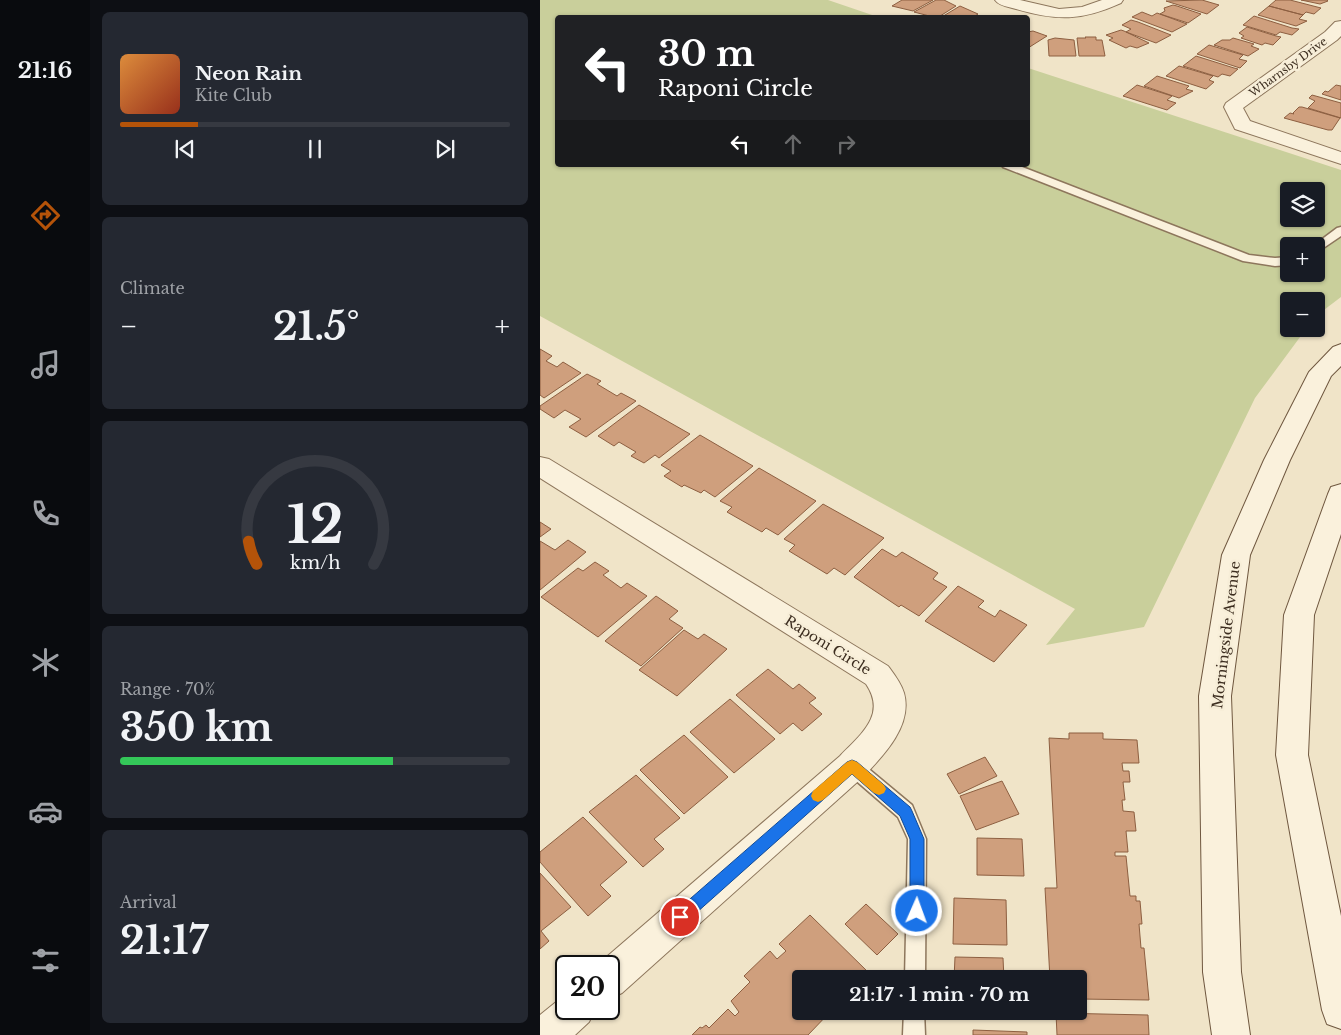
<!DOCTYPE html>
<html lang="en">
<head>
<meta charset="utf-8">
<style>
  body { margin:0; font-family:"Libre Baskerville",serif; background:#242831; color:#f1f3f6; height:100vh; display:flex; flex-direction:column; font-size:19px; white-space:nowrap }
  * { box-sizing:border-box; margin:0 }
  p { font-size:16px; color:#9ea1a6 }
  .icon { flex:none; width:28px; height:28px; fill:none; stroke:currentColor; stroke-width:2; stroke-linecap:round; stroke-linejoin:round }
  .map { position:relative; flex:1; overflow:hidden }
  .panel { display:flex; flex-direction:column; gap:12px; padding:12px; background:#0d0f14; width:450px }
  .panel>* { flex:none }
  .hud { position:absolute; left:15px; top:15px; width:475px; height:152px; border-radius:5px; box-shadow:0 1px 4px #0004; background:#202124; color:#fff; overflow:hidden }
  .controls { position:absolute; left:740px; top:182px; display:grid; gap:10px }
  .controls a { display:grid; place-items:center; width:45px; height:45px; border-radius:5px; background:#171b24; box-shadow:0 1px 4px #0004; font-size:25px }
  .speed { position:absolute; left:15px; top:955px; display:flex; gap:10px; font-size:25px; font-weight:700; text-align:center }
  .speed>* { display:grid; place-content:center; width:65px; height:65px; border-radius:50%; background:#171b24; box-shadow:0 1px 4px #0004; line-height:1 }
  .speed .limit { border:2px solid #111; border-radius:8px; background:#fff; color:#111 }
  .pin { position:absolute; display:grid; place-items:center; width:42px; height:42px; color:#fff; margin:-21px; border:2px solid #fff; border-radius:50%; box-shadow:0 1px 5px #0007 }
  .me { position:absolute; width:55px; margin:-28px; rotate:2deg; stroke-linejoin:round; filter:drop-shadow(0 0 4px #0008) }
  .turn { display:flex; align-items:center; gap:18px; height:105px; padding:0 20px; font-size:22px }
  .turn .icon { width:65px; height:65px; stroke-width:2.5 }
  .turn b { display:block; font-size:35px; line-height:42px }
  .lanes { display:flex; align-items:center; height:48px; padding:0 20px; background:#0003; justify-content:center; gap:25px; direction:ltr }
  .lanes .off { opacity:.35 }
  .big { font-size:38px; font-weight:700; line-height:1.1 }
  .panel .card { flex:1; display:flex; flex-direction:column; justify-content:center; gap:8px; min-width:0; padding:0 18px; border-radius:8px; background:#242831 }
  .panel .dial { align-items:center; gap:0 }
  .dial svg { height:130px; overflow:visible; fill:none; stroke:#363941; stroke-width:7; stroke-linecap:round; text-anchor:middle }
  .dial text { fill:#f1f3f6; stroke:none }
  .song { display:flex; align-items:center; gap:15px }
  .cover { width:60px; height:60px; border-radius:8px; background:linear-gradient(135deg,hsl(30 70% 55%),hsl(10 70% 35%)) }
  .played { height:5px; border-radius:2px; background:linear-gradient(90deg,#b45309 20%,#363941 20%) }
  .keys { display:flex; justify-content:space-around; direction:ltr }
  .heat { display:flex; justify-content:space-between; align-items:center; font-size:28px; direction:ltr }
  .charge { height:8px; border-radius:4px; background:linear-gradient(90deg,#34c759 70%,#363941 0) }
  .trip { position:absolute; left:252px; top:970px; width:295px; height:50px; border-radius:5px; background:#171b24; box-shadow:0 1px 4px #0004; font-weight:700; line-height:50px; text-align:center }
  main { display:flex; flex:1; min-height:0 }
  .tab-bar { display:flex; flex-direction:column; width:90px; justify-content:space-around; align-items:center; background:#090b0e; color:#9ea1a6 }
  .tab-bar .icon { width:35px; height:35px }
  .tab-bar .on { color:#b45309 }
  .tab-bar b { font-size:22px; color:#f1f3f6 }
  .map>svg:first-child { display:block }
  .green { fill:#c9cf9b; fill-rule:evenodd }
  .building { fill:#cf9f7d; stroke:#8d5f41 }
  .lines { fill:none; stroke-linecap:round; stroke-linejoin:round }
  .service-casing { stroke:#8d765c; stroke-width:3 }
  .minor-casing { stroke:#8d765c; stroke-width:2 }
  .secondary-casing { stroke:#6f573f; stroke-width:2 }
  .service { fill:#faf1dc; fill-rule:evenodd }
  .minor { fill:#faf1dc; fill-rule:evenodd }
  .secondary { fill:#faf1dc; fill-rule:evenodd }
  .route { fill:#1a73e8; stroke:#114b97 }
  .slow { fill:#f59e0b }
  .labels { text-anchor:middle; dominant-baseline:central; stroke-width:5; stroke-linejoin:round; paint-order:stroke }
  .far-street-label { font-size:11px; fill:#3d2e20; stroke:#f7eed8 }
  .street-label { font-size:14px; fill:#3d2e20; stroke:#f7eed8 }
</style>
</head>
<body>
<main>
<nav class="tab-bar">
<b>21:16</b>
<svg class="icon on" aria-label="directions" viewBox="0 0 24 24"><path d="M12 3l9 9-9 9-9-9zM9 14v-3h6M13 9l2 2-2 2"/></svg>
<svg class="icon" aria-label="music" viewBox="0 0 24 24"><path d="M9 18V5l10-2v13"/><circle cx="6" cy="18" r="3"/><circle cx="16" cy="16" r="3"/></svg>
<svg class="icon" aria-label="phone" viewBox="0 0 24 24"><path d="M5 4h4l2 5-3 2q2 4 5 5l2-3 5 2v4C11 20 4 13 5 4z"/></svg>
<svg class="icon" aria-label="climate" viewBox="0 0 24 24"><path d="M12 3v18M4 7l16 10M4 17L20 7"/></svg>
<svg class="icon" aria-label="car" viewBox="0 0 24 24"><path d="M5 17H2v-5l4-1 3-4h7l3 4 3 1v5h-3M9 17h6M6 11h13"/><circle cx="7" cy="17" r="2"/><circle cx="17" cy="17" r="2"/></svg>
<svg class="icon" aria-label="filters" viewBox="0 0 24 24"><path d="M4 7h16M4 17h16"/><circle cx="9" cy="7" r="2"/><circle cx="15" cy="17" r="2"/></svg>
</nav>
<section class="panel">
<div class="card">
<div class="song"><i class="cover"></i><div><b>Neon Rain</b><p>Kite Club</p></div></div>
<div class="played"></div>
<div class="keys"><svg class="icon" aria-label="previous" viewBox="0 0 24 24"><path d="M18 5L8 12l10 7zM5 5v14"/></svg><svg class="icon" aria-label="pause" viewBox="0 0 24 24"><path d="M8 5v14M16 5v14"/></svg><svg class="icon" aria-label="next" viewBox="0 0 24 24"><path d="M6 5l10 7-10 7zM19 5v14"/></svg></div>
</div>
<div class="card"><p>Climate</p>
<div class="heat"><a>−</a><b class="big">21.5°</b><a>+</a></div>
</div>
<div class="card dial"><svg viewBox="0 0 100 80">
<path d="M14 69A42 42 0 1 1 86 69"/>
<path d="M14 69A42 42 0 0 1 9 55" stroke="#b45309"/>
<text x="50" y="56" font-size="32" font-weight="700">12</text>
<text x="50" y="72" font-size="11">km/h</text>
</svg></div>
<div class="card"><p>Range · 70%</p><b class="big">350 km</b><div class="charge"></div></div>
<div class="card"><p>Arrival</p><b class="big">21:17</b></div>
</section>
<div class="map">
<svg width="801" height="1035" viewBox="0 0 801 1035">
  <rect width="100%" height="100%" fill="#f0e4c8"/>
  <path class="green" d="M 0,0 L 288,0 L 338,17 L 18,18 L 18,165 L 488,165 L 488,68 L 801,170 L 801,297 L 776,316 L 776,301 L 749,301 L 749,329 L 766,329 L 715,398 L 604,627 L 506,645 L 535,609 L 0,316 ZM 749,191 L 776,191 L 776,219 L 749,219 ZM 749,246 L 776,246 L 776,274 L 749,274 Z"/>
  <path class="building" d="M 362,0 L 393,0 L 373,11 L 352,6 Z
    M 396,0 L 404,0 L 416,6 L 397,18 L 374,12 Z
    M 662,0 L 679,5 L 667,14 L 626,1 Z
    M 736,0 L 750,0 L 781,8 L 774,14 L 766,12 L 763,15 L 729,6 Z
    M 761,0 L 787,0 L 788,1 L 780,4 Z
    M 633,5 L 637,6 L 661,14 L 648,23 L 620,14 L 625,11 L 624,8 Z
    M 420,6 L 438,14 L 432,18 L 400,18 Z
    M 729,6 L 763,15 L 759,19 L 767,21 L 756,26 L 718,15 Z
    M 602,12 L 612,16 L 617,13 L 647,24 L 632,32 L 592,17 Z
    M 714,16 L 752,28 L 759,29 L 752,35 L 740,32 L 736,35 L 703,25 Z
    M 591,20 L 598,22 L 631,35 L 616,43 L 586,32 L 591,29 L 582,25 Z
    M 707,27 L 736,36 L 741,37 L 733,45 L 725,43 L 722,45 L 701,38 L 704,36 L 699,33 Z
    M 581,30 L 584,31 L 609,43 L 597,48 L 590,46 L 586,48 L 569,40 L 573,38 L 566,35 Z
    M 493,31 L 507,36 L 488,48 L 488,32 Z
    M 545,37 L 556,37 L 556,40 L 562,40 L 565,56 L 539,56 L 537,38 L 546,38 Z
    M 515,38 L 534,40 L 536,56 L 509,56 L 508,40 Z
    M 693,38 L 714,44 L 711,46 L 719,49 L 708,56 L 674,45 L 682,40 L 690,40 Z
    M 669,45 L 703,55 L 699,59 L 707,61 L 700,68 L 657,54 Z
    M 656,56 L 694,68 L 698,69 L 690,76 L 682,74 L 678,77 L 643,66 Z
    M 639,66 L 673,76 L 669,80 L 674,82 L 666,89 L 626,76 Z
    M 617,76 L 649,86 L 646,89 L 653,91 L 639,98 L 604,86 Z
    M 597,85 L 632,96 L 627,100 L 636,103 L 627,110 L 583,96 Z
    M 796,85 L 801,86 L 801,100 L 782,94 L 785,91 L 788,92 Z
    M 772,95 L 801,103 L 801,118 L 768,108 L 775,101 L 769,98 Z
    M 759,107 L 762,107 L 800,118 L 792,130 L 788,130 L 744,118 L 750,113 L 754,114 L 753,113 Z
    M 0,349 L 12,356 L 6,361 L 17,367 L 23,362 L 41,373 L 4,398 L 0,395 Z
    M 47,374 L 61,381 L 57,384 L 77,396 L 81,393 L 96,401 L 46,437 L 29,427 L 41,419 L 25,410 L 14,418 L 0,409 L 0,406 Z
    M 99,405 L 150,434 L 119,458 L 115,455 L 104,463 L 91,456 L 96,452 L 79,442 L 74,446 L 58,436 Z
    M 160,435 L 213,466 L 175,497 L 164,490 L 161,493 L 144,485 L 142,487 L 124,476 L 131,471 L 121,465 Z
    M 219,468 L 276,501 L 238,535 L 226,528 L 222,532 L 187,512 L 192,507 L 180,501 Z
    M 283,504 L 344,538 L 305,575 L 294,568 L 287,574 L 249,551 L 255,545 L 244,539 Z
    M 0,522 L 11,529 L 0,537 Z
    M 28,540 L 46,552 L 0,590 L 0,541 L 15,550 Z
    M 342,549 L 356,557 L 362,552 L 398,573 L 393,579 L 407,587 L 379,616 L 361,605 L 359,607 L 314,577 Z
    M 55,562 L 69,571 L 63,575 L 81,588 L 87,583 L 107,596 L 58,637 L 1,597 L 38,568 L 43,571 Z
    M 418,586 L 444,601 L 438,607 L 455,617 L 460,610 L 487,625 L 454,662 L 385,621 Z
    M 116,596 L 138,611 L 129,619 L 143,628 L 101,666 L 65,641 Z
    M 144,630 L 158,639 L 164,634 L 187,649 L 137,696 L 99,670 Z
    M 228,669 L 253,689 L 259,684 L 276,698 L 269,703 L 282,714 L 262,731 L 253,723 L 240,734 L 196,695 Z
    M 190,699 L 235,739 L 194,773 L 150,732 Z
    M 529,733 L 563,733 L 563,739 L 597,740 L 599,763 L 582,763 L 583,771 L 589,771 L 590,782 L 583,782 L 585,800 L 582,800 L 583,811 L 594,812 L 596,831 L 586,831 L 588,852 L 575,852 L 575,856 L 586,856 L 590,896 L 596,896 L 596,901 L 600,901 L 602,924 L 599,924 L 601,948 L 604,948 L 609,1000 L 539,999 L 539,979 L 510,979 L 505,888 L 517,888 L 509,738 L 529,739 Z
    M 144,735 L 188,777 L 144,814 L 100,770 Z
    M 445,757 L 457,776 L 419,794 L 407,774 Z
    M 96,775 L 140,818 L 114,839 L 124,849 L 103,867 L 49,812 Z
    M 462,781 L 479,814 L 436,830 L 420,796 Z
    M 43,817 L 87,862 L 60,885 L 71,896 L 48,916 L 0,862 L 0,852 Z
    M 437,838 L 482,839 L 484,876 L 437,875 Z
    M 0,873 L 31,907 L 1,931 L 9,941 L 0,949 Z
    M 414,898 L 466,900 L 467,945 L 413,944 Z
    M 326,904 L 358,934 L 337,955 L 305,924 Z
    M 270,915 L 329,973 L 323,979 L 261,979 L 261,1011 L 291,1011 L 268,1035 L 152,1035 L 160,1027 L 162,1028 L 166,1025 L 169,1028 L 188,1009 L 195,1016 L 199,1012 L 191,1001 L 210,982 L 204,976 L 230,951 L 237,959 L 246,951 L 239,944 Z
    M 415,957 L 463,958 L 464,979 L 414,979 Z
    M 516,1013 L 608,1015 L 609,1035 L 517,1035 Z
    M 433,1030 L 487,1032 L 487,1035 L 433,1035 Z"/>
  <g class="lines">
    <g class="service-casing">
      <path id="service" d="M 462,165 L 477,165 L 709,255 L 735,258 L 749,257 L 749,265 L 735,266 L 703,261 L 463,167 Z
        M 801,227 L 801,236 L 776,253 L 776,246 L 773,246 L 797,228 Z
        M 312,758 L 318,760 L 372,805 L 386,839 L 385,979 L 365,979 L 368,839 L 358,817 L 306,772 L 303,766 L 306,760 Z
        M 364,1011 L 384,1011 L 385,1035 L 363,1035 Z"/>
    </g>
    <g class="minor-casing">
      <path id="minor" d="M 455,0 L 480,0 L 519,9 L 542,7 L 562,0 L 583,0 L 581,3 C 541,21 517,21 476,9 C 469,7 459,6 455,0 Z
        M 801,21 L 801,36 L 797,40 L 703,108 L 710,121 L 801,152 L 801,164 L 695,129 L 684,107 L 686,103 L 785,32 L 795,22 Z
        M 0,457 L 9,459 L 348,666 C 354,674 361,683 364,693 C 373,725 344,755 324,776 L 82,993 L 69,999 L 69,966 L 56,966 L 300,756 C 321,734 347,715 326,684 L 0,478 Z
        M 26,994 L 26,1009 L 55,1009 L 49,1022 L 35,1035 L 0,1035 L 0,1015 Z"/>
    </g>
    <g class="secondary-casing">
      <path id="secondary" d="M 801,344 L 801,366 L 791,376 L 750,460 L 710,555 L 691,696 L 701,972 L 710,1035 L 672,1035 L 663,972 L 659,696 L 682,555 L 724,460 L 769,372 L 793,347 Z
        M 801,484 L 801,534 L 774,615 L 768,755 L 801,916 L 801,1029 L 787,1024 L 782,1010 L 736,755 L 744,615 L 788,494 L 791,487 Z"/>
    </g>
    <use href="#service" class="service"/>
    <use href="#minor" class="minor"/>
    <use href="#secondary" class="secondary"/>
  </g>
  <path class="route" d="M 312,760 L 317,762 L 370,807 L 372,811 L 384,839 L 384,911 L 382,916 L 377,918 L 372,916 L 370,911 L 370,839 L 360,816 L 312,774 L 146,922 L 140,924 L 135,922 L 133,917 L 135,912 L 307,762 Z"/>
  <path class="slow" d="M 312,760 L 317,762 L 344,785 L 346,789 L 344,793 L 339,795 L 334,793 L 312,774 L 283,800 L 278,802 L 273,800 L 271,796 L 273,791 L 307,762 Z"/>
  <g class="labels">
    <g class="far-street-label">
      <text transform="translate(748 67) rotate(-36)">Wharnsby Drive</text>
    </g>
    <g class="street-label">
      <text transform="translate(686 635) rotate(-83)">Morningside Avenue</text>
      <text transform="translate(288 645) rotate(32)">Raponi Circle</text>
    </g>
  </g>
</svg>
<div class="controls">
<a><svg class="icon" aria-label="layers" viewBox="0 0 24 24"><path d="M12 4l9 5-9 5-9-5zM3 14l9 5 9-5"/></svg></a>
<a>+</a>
<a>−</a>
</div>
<div class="speed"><div class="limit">20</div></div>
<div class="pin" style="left:140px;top:917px;background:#d93025"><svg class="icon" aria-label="arrive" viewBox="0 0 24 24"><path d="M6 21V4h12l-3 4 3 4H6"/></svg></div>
<svg class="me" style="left:377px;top:911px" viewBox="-20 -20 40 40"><circle r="17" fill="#1a73e8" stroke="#fff" stroke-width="3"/><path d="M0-11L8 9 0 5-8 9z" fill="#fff"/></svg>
<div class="trip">21:17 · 1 min · 70 m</div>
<div class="hud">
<div class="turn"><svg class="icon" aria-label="left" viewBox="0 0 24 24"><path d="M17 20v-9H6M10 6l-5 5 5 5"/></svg><div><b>30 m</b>Raponi Circle</div></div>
<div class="lanes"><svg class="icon" aria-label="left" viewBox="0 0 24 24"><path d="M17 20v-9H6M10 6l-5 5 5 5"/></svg><svg class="icon off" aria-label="ahead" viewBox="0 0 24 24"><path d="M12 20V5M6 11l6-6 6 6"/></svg><svg class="icon off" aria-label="right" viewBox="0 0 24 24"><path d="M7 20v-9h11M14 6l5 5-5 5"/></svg></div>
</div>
</div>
</main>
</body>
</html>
